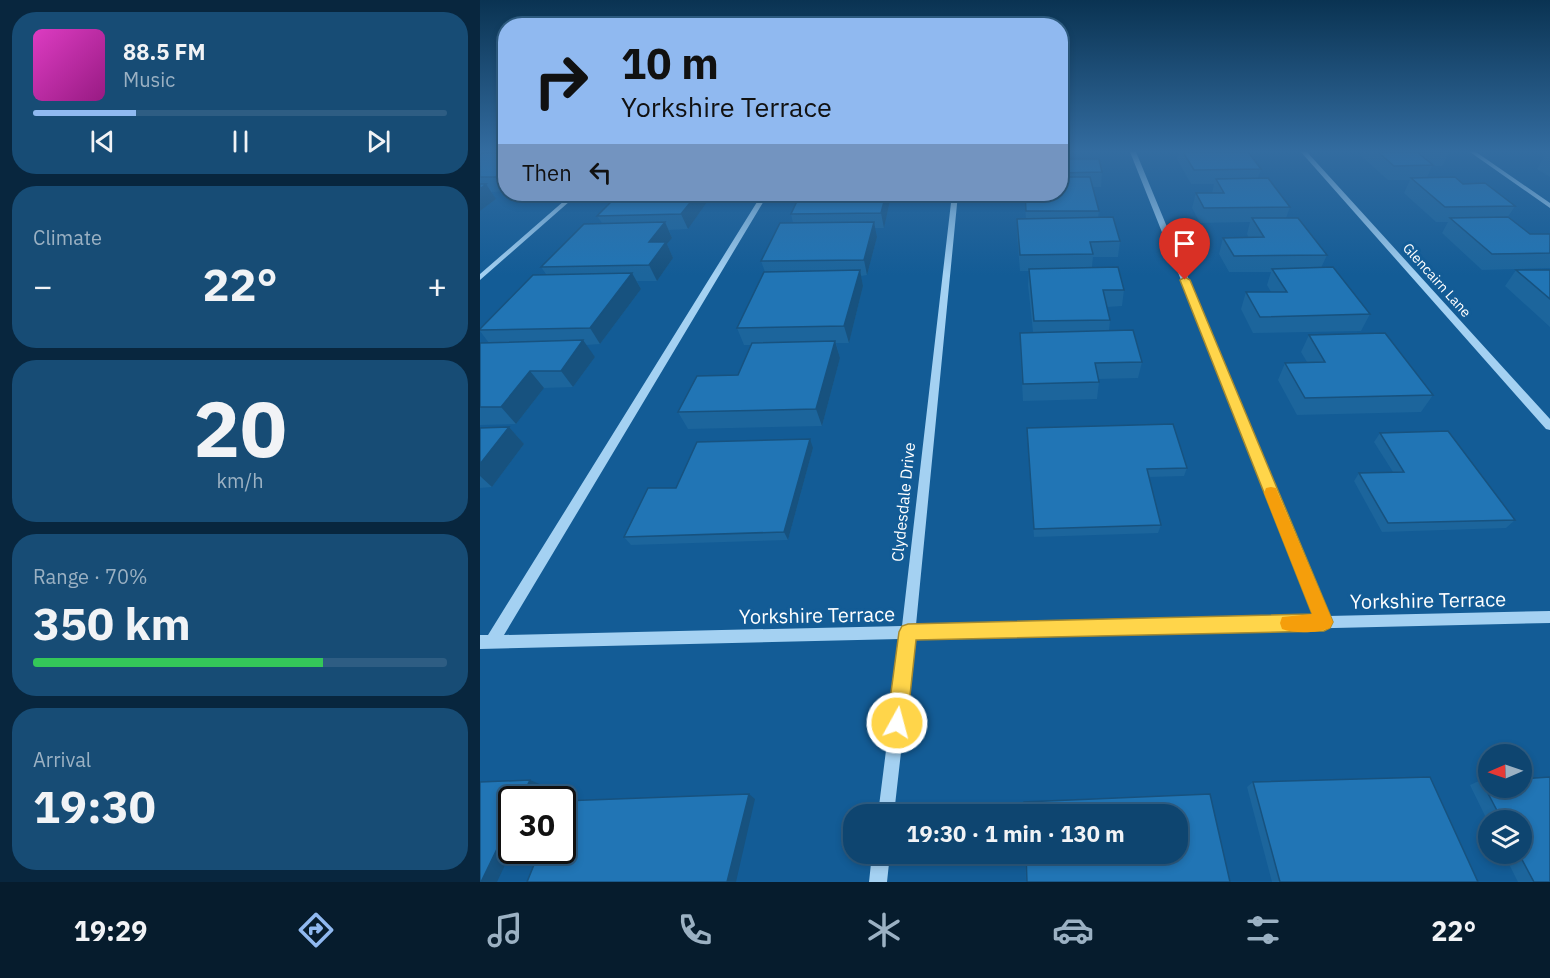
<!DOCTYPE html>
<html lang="en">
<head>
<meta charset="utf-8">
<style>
  body { margin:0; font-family:"IBM Plex Sans",sans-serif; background:#174c75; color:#f1f3f6; height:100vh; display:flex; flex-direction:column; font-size:22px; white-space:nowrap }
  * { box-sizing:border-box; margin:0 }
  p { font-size:20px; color:#9bb1c3 }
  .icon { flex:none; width:33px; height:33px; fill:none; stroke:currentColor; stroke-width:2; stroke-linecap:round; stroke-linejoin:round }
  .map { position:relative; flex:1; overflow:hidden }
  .details { display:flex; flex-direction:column; gap:12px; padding:12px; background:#08263e; width:480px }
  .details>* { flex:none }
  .hud { position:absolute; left:18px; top:18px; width:570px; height:183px; border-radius:24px; box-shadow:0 3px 9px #0003,0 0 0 2px #2e5d83; background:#90b9f0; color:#111; overflow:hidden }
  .needle { width:39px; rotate:268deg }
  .controls { position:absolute; left:998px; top:744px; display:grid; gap:12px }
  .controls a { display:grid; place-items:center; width:54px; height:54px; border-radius:50%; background:#0e4570; box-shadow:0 3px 9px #0003,0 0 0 2px #2e5d83; font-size:30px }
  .speed { position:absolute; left:18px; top:786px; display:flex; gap:12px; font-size:30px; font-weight:700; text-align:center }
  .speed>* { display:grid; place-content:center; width:78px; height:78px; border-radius:50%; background:#0e4570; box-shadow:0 3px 9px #0003,0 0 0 2px #2e5d83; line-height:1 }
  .speed .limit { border:3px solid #111; border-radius:9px; background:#fff; color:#111 }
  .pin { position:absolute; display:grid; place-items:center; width:51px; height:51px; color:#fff; margin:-62px -26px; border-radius:50% 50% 50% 0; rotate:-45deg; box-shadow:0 0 6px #0007 }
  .pin .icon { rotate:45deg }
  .me { position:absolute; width:66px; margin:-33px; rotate:7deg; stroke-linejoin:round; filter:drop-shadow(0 0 4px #0008) }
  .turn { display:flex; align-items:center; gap:21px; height:126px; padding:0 24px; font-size:27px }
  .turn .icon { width:78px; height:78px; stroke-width:2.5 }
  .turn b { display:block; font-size:42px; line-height:51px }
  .then { display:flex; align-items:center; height:57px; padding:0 24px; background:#0003; gap:12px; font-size:22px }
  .big { font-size:45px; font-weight:800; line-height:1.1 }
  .details .tile { flex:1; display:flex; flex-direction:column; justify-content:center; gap:9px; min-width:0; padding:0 21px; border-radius:24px; background:#174c75 }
  .details .dial { align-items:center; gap:0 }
  .dial b { font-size:78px; line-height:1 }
  .song { display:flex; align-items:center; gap:18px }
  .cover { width:72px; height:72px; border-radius:9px; background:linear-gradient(135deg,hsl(310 70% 55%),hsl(310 70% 35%)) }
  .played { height:6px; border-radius:3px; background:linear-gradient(90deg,#90b9f0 25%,#2e5d83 25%) }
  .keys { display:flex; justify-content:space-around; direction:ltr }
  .heat { display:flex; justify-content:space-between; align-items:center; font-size:33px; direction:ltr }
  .charge { height:9px; border-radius:4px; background:linear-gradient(90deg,#34c759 70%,#2e5d83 0) }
  .trip { position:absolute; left:363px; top:804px; width:345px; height:60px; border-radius:24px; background:#0e4570; box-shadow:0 3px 9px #0003,0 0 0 2px #2e5d83; font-weight:800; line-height:60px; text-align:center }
  .tab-bar { display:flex; height:96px; justify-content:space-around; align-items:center; background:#061c2d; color:#9bb1c3 }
  .tab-bar .icon { width:42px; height:42px }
  .tab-bar .on { color:#90b9f0 }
  .tab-bar b { font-size:27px; color:#f1f3f6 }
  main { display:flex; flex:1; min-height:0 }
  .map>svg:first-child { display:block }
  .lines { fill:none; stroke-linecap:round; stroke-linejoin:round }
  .minor { fill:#a4d1f2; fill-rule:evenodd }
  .wall { fill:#1c659c }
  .shaded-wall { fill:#17527f }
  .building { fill:#2175b5; stroke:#17527f; stroke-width:1.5 }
  .route { fill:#ffd54a; stroke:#a68a30; stroke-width:1.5 }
  .slow { fill:#f59e0b }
  .labels { text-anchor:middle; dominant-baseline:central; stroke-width:6; stroke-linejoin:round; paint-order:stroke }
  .far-street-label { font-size:14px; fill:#fff; stroke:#135c96 }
  .street-label { font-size:16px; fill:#fff; stroke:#135c96 }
  .near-street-label { font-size:20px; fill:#fff; stroke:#135c96 }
</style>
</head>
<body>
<main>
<section class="details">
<div class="tile">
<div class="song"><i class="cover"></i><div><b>88.5 FM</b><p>Music</p></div></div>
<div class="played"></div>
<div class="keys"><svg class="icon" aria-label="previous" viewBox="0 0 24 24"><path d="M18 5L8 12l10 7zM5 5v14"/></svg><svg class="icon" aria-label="pause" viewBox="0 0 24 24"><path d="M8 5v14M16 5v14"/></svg><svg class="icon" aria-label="next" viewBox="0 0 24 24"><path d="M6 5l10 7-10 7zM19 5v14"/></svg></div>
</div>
<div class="tile"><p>Climate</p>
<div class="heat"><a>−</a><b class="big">22°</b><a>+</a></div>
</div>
<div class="tile dial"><b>20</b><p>km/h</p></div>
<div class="tile"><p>Range · 70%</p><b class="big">350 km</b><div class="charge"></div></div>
<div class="tile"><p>Arrival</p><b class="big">19:30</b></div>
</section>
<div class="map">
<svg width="1070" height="882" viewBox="0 0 1070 882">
  <rect width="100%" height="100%" fill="#135c96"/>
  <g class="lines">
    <path class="minor" d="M 650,152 L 656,152 L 848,616 L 1070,611 L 1070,623 L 434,638 L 414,814 L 398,814 L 420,639 L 0,649 L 0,635 L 8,635 L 282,194 L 288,194 L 24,635 L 422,626 L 472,194 L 478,194 L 436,625 L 835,616 Z
      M 821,152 L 827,152 L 1070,419 L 1070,430 L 1066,429 Z
      M 990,152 L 996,152 L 1070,203 L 1070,208 Z
      M 92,194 L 98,194 L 0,280 L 0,274 Z
      M 392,854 L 410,854 L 407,882 L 389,882 Z"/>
  </g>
  <path class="wall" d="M 0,152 L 26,152 L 26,191 L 11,192 L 16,199 L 0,211 Z
    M 580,152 L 606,152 L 584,152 L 585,159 L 622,172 L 621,187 L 613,187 L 619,211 L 618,218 L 640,241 L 638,257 L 613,257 L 612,267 L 644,290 L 642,306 L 627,307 L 630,320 L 629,331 L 662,362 L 658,378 L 618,379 L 619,382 L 617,399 L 543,401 L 540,349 L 540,333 L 553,332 L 548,285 L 549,271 L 540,271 L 537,234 L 537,219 L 546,219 L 544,194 L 580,194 Z
    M 698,152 L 768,152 L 781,169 L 778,178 L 810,207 L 806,218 L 847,255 L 841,268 L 890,314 L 881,331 L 773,333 L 761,309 L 766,292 L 791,292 L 787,285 L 791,272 L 749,272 L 739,254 L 743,238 L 769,238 L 767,234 L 770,222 L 720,223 L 712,208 L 716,193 L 732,193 L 734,184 L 711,184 L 697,159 Z
    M 883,152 L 969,152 L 962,166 L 952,166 L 947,178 L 983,184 L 1035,206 L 1028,217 L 1050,234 L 1070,234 L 1070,268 L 1002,270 L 962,233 L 968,222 L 956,222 L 924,193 L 930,180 L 908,180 L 881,156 Z
    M 1065,152 L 1070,152 L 1070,177 L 1057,169 L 1064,157 L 1063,156 Z
    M 232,195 L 208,229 L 189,230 L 192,238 L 187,244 L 193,258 L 177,281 L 157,281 L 161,289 L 120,344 L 106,345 L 115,357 L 93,387 L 64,388 L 36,424 L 0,425 L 0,343 L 9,343 L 0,331 L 0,329 L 66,274 L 61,267 L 122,223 L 117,216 Z
    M 411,196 L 404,228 L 395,228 L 397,237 L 387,275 L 381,276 L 383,286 L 369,343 L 356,343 L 360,358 L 342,426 L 208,429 L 198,412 L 258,375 L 271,345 L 264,345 L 257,328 L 285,272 L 281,261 L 313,223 L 311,214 L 342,199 Z
    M 1036,270 L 1070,270 L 1070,327 L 1025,286 Z
    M 829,335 L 953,395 L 941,412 L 817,415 L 798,380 L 805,363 L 827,362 L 821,352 Z
    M 29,427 L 44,444 L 12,487 L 0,488 L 0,428 Z
    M 547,428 L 707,468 L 704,476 L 669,477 L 681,525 L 678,533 L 554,537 Z
    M 900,433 L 1035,520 L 1026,528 L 902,532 L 874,481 L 879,473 L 913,472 L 894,442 Z
    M 333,448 L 308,540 L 151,545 L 144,537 L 196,488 Z
    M 1070,777 L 1070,882 L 1038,882 L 1024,854 L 1041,854 L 1041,820 L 1008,820 L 1008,822 L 990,785 L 1001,780 L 1008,780 L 1008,788 L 1041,788 L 1041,779 Z
    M 773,782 L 998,882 L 792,882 L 767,787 Z
    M 730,794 L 750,882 L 546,882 L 545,854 L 698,854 L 698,814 L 544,814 L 544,802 Z"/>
  <path class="shaded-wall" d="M 26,169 L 26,191 L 24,192 L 15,177 Z
    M 6,184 L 16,199 L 0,211 L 0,189 Z
    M 217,194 L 232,194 L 232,195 L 208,229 L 201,214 Z
    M 406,194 L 411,194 L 411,196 L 404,228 L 401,213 Z
    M 185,222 L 192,238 L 187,244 L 193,258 L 177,281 L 169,265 L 169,242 Z
    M 394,222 L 397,237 L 387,275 L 384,260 Z
    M 380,270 L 383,286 L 369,343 L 364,326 Z
    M 152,273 L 161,289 L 120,344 L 110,328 Z
    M 103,340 L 115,357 L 93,387 L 81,371 Z
    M 355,341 L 360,358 L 342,426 L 336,409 Z
    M 50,371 L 64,388 L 36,424 L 21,407 Z
    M 29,427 L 44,444 L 12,487 L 0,476 L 0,464 Z
    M 330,439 L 333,448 L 308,540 L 304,532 Z
    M 50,780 L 62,785 L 55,800 L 40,800 Z
    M 269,794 L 275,799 L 256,882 L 247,882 Z
    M 32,818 L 32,850 L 17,882 L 1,882 Z"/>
  <path class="building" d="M 580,152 L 584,152 L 585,159 L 619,159 L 622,172 L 580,173 Z
    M 703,152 L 768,152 L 781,169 L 714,170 Z
    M 898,152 L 969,152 L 937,152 L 953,165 L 914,166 Z
    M 3,153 L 26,153 L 26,169 L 15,177 L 0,177 L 0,155 Z
    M 580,177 L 610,177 L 619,211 L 546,211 L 545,194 L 580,194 Z
    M 975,177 L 983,184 L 1005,183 L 1035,206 L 965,207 L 931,178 Z
    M 788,178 L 810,207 L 724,208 L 716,193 L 744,193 L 736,179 Z
    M 0,184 L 6,184 L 0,189 Z
    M 139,194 L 217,194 L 201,214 L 117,216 Z
    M 344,194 L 406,194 L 401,213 L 311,214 L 318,199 L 342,199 Z
    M 633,217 L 640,241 L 610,242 L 613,254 L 540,255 L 537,219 Z
    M 1028,217 L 1050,234 L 1070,234 L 1070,253 L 1012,254 L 970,218 Z
    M 772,218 L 818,218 L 847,255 L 754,256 L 743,238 L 784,237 Z
    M 185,222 L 169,242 L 186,242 L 169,265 L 61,267 L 104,224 Z
    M 394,222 L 384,260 L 281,261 L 300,223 Z
    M 638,267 L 644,290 L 623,290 L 630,320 L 554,321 L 549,269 Z
    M 853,267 L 890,314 L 780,317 L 766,292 L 807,292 L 792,269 Z
    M 380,270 L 364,326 L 257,328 L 284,272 Z
    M 1036,270 L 1070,270 L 1070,299 Z
    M 152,273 L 110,328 L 0,330 L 0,329 L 53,275 Z
    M 653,330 L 662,362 L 615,363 L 619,382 L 543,384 L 540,333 Z
    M 905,333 L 953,395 L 825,398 L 805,363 L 845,362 L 829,335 Z
    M 103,340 L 81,371 L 50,371 L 21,407 L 0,407 L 0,343 Z
    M 355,341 L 336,409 L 198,412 L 217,376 L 258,375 L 272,343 Z
    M 693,424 L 707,468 L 667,469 L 681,525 L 554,529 L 547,428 Z
    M 29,427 L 0,464 L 0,428 Z
    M 968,431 L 1035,520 L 908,523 L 879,473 L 924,472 L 900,433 Z
    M 330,439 L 304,532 L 144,537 L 168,488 L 196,488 L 217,442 Z
    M 950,777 L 998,882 L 800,882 L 773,782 Z
    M 1070,777 L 1070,882 L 1054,882 L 1039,854 L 1041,854 L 1041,820 L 1022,820 L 1001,780 L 1008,780 L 1008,788 L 1041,788 L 1041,779 Z
    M 50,780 L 40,800 L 32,800 L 32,818 L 1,882 L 0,882 L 0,782 Z
    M 269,794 L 247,882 L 47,882 L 60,850 L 82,850 L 82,801 Z
    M 730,794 L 750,882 L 547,882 L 546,854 L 698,854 L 698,814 L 544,814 L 544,802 Z"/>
  <linearGradient id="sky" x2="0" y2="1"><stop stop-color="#0a3352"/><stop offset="0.55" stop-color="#336ca0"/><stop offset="1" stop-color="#336ca0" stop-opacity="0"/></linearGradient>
  <rect width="1070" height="275" fill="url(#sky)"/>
  <path class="route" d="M 705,277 L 710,280 L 853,622 L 850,628 L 844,631 L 436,640 L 427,723 L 424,730 L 417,733 L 410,730 L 407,723 L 419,632 L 422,626 L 428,624 L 832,614 L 700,280 Z"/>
  <path class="slow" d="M 791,487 L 796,488 L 798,493 L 853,622 L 850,628 C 838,633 815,634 802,629 L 800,623 L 802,617 L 832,614 L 784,493 L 786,488 Z"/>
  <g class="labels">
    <g class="far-street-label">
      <text transform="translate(957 280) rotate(48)">Glencairn Lane</text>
    </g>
    <g class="street-label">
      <text transform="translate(423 502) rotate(-84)">Clydesdale Drive</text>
    </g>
    <g class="near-street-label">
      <text transform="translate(948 600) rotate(-1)">Yorkshire Terrace</text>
      <text transform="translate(337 615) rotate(-1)">Yorkshire Terrace</text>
    </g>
  </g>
</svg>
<div class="controls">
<a><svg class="needle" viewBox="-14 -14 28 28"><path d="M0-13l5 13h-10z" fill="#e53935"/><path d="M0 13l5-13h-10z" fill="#9bb1c3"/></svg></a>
<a><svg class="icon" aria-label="layers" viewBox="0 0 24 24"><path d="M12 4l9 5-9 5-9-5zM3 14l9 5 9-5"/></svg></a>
</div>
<div class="speed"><div class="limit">30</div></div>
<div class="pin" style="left:705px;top:280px;background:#d93025"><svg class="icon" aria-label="arrive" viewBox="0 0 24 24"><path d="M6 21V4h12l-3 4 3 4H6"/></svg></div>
<svg class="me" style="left:417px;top:723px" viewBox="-20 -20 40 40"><circle r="17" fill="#ffd54a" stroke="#fff" stroke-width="3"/><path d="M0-11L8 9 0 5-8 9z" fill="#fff"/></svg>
<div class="trip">19:30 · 1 min · 130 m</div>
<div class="hud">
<div class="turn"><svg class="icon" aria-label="right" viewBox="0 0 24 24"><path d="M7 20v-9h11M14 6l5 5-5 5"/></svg><div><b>10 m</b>Yorkshire Terrace</div></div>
<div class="then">Then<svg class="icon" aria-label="left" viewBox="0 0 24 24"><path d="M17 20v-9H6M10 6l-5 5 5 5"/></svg></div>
</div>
</div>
</main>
<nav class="tab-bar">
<b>19:29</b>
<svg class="icon on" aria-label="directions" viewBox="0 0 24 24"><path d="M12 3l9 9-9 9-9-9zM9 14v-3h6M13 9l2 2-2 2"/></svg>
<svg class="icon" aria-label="music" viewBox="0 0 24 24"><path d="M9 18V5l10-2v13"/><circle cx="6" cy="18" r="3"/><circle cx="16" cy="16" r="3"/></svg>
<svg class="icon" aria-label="phone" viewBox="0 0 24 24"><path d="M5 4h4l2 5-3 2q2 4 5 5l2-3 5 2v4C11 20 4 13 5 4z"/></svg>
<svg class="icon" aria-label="climate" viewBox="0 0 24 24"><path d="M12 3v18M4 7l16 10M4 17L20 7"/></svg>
<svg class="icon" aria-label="car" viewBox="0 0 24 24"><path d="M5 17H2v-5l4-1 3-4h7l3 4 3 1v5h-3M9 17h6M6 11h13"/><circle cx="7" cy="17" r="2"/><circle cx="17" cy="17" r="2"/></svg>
<svg class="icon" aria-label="filters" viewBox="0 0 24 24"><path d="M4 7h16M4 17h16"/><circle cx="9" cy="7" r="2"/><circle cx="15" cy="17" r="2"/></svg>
<b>22°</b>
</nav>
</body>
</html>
